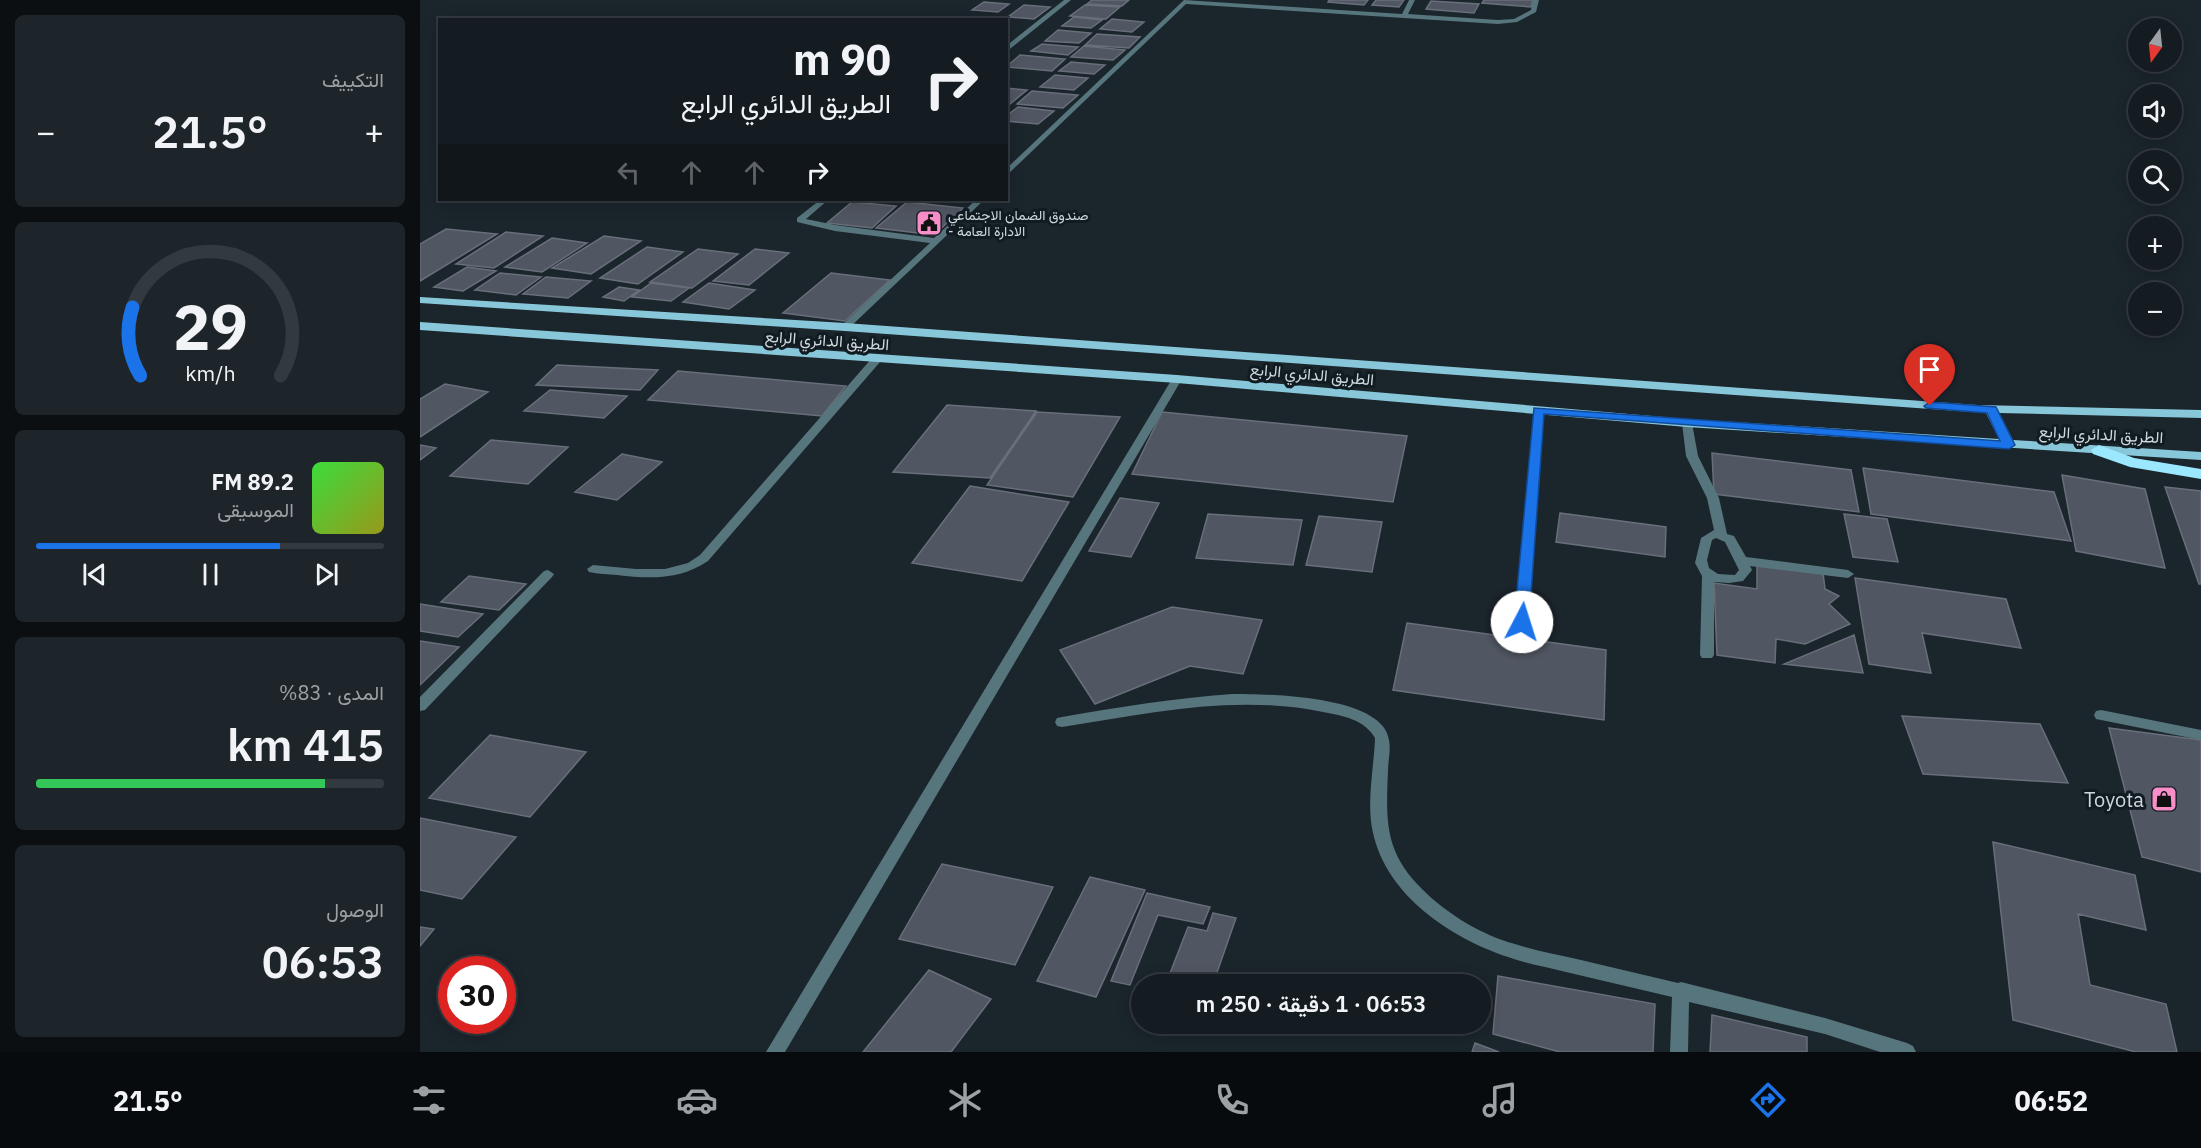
<!DOCTYPE html>
<html lang="ar">
<head>
<meta charset="utf-8">
<style>
  body { margin:0; font-family:"IBM Plex Sans",Vazirmatn,sans-serif; background:#1d252a; color:#f1f3f6; direction:rtl; height:100vh; display:flex; flex-direction:column; font-size:22px; white-space:nowrap }
  * { box-sizing:border-box; margin:0 }
  p { font-size:20px; color:#9da1a5 }
  .icon { flex:none; width:33px; height:33px; fill:none; stroke:currentColor; stroke-width:2; stroke-linecap:round; stroke-linejoin:round }
  .map { position:relative; flex:1; overflow:hidden; direction:ltr }
  .drawer { display:flex; flex-direction:column; gap:15px; padding:15px; background:#0b0f12; width:420px }
  .drawer>* { flex:none }
  .top-card { position:absolute; left:18px; top:18px; width:570px; height:183px; border-radius:0px; box-shadow:0 3px 15px #0003,0 0 0 2px #333a3f; direction:rtl; background:#141c21; color:#f1f3f6; overflow:hidden }
  .needle { width:39px; rotate:195deg }
  .fabs { position:absolute; left:1708px; top:18px; display:grid; gap:12px }
  .fabs a { display:grid; place-items:center; width:54px; height:54px; border-radius:50%; background:#141c21; box-shadow:0 3px 15px #0003,0 0 0 2px #333a3f; font-size:30px }
  .speed { position:absolute; left:18px; top:956px; display:flex; gap:12px; font-size:30px; font-weight:700; text-align:center }
  .speed>* { display:grid; place-content:center; width:78px; height:78px; border-radius:50%; background:#141c21; box-shadow:0 3px 15px #0003,0 0 0 2px #333a3f; line-height:1 }
  .speed .limit { border:9px solid #d22; background:#fff; color:#111 }
  .pin { position:absolute; display:grid; place-items:center; width:51px; height:51px; color:#fff; margin:-62px -26px; border-radius:50% 50% 50% 0; rotate:-45deg; box-shadow:0 0 6px #0007 }
  .pin .icon { rotate:45deg }
  .me { position:absolute; width:66px; margin:-33px; rotate:5deg; stroke-linejoin:round; filter:drop-shadow(0 0 4px #0008) }
  .turn { display:flex; align-items:center; gap:21px; height:126px; padding:0 18px; font-size:27px }
  .turn .icon { width:78px; height:78px; stroke-width:2.5 }
  .turn b { display:block; font-size:42px; line-height:51px }
  .lanes { display:flex; align-items:center; height:57px; padding:0 18px; background:#0003; justify-content:center; gap:30px; direction:ltr }
  .lanes .off { opacity:.35 }
  .big { font-size:45px; font-weight:600; line-height:1.1 }
  .drawer .tile { flex:1; display:flex; flex-direction:column; justify-content:center; gap:9px; min-width:0; padding:0 21px; border-radius:9px; background:#1d252a }
  .drawer .dial { align-items:center; gap:0 }
  .dial svg { height:156px; overflow:visible; fill:none; stroke:#333a3f; stroke-width:7; stroke-linecap:round; text-anchor:middle }
  .dial text { fill:#f1f3f6; stroke:none }
  .song { display:flex; align-items:center; gap:18px }
  .cover { width:72px; height:72px; border-radius:9px; background:linear-gradient(135deg,hsl(120 70% 55%),hsl(60 70% 35%)) }
  .played { height:6px; border-radius:3px; background:linear-gradient(90deg,#1a73e8 70%,#333a3f 70%) }
  .keys { display:flex; justify-content:space-around; direction:ltr }
  .heat { display:flex; justify-content:space-between; align-items:center; font-size:33px; direction:ltr }
  .charge { height:9px; border-radius:4px; background:linear-gradient(90deg,#34c759 83%,#333a3f 0) }
  .trip { position:absolute; left:711px; top:974px; width:360px; height:60px; border-radius:30px; background:#141c21; box-shadow:0 3px 15px #0003,0 0 0 2px #333a3f; font-weight:600; line-height:60px; text-align:center; direction:rtl }
  .dock { display:flex; height:96px; justify-content:space-around; align-items:center; background:#080b0d; color:#9da1a5 }
  .dock .icon { width:42px; height:42px }
  .dock .selected { color:#1a73e8 }
  .dock b { font-size:27px; color:#f1f3f6 }
  main { display:flex; flex:1; min-height:0 }
  .map>svg:first-child { display:block }
  .building { fill:#505662; stroke:#686f7a; stroke-width:1.5 }
  .lines { fill:none; stroke-linecap:round; stroke-linejoin:round }
  .street { fill:#57757d; fill-rule:evenodd }
  .primary { fill:#88c7d9; fill-rule:evenodd }
  .highway { fill:#9be8fe; fill-rule:evenodd }
  .route { fill:#1a73e8; stroke:#114b97; stroke-width:1.5 }
  .labels { text-anchor:middle; dominant-baseline:central; stroke-width:6; stroke-linejoin:round; paint-order:stroke }
  .far-poi-label { font-size:14px; fill:#d0d7dc; stroke:#111b22; text-anchor:start }
  .street-label { font-size:16px; fill:#d0d7dc; stroke:#111b22 }
  .near-poi-label { font-size:20px; fill:#d0d7dc; stroke:#111b22; text-anchor:end }
</style>
</head>
<body>
<main>
<div class="map">
<svg width="1781" height="1052" viewBox="0 0 1781 1052">
  <rect width="100%" height="100%" fill="#1b252c"/>
  <path class="building" d="M 672,0 L 709,0 L 702,6 L 667,4 Z
    M 909,0 L 948,0 L 944,5 L 908,2 Z
    M 956,0 L 984,0 L 979,7 L 952,5 Z
    M 1064,0 L 1113,0 L 1111,7 L 1062,3 Z
    M 1011,1 L 1059,4 L 1054,13 L 1006,9 Z
    M 564,2 L 589,4 L 578,12 L 552,10 Z
    M 604,5 L 630,7 L 614,19 L 588,17 Z
    M 665,5 L 700,7 L 686,19 L 650,16 Z
    M 654,17 L 682,20 L 671,28 L 642,26 Z
    M 692,19 L 724,22 L 712,32 L 680,29 Z
    M 638,30 L 671,33 L 659,43 L 625,41 Z
    M 677,34 L 720,37 L 709,48 L 665,45 Z
    M 622,44 L 658,47 L 648,55 L 611,51 Z
    M 664,46 L 705,50 L 693,60 L 651,57 Z
    M 600,55 L 645,59 L 632,71 L 586,67 Z
    M 651,62 L 685,65 L 674,74 L 639,71 Z
    M 635,75 L 668,78 L 654,90 L 620,87 Z
    M 586,88 L 607,90 L 590,104 L 586,103 Z
    M 612,91 L 658,95 L 643,108 L 597,104 Z
    M 598,107 L 634,111 L 618,124 L 586,121 L 586,116 Z
    M 432,202 L 476,206 L 452,228 L 407,223 Z
    M 487,202 L 543,208 L 514,235 L 456,228 Z
    M 26,229 L 77,234 L 0,281 L 0,244 Z
    M 86,232 L 123,236 L 74,268 L 36,264 Z
    M 184,236 L 221,241 L 171,274 L 132,268 Z
    M 132,238 L 167,243 L 122,272 L 85,267 Z
    M 227,247 L 263,252 L 218,284 L 180,278 Z
    M 278,249 L 318,254 L 272,288 L 230,282 Z
    M 335,249 L 369,253 L 329,285 L 293,281 Z
    M 47,267 L 76,271 L 43,291 L 14,287 Z
    M 80,273 L 121,277 L 96,295 L 55,290 Z
    M 411,273 L 470,280 L 425,321 L 363,313 Z
    M 126,277 L 171,281 L 148,298 L 103,294 Z
    M 231,283 L 269,288 L 251,301 L 212,297 Z
    M 289,283 L 335,290 L 309,309 L 263,302 Z
    M 199,287 L 219,290 L 204,301 L 183,297 Z
    M 137,365 L 238,370 L 220,390 L 116,385 Z
    M 258,371 L 426,386 L 402,416 L 228,400 Z
    M 25,384 L 68,392 L 0,437 L 0,399 Z
    M 130,390 L 207,396 L 184,418 L 104,411 Z
    M 527,405 L 616,411 L 570,478 L 473,472 Z
    M 617,412 L 700,417 L 653,497 L 567,485 Z
    M 742,412 L 987,436 L 973,502 L 712,474 Z
    M 71,440 L 148,447 L 108,484 L 30,476 Z
    M 0,445 L 16,448 L 0,460 Z
    M 1292,453 L 1431,470 L 1439,512 L 1294,494 Z
    M 202,454 L 242,462 L 197,500 L 155,492 Z
    M 1443,468 L 1634,492 L 1651,541 L 1451,514 Z
    M 1642,475 L 1725,489 L 1745,568 L 1656,551 Z
    M 550,486 L 649,502 L 602,581 L 492,563 Z
    M 1745,487 L 1781,491 L 1781,584 L 1779,584 Z
    M 700,498 L 739,503 L 711,557 L 669,551 Z
    M 1140,513 L 1246,527 L 1245,557 L 1136,542 Z
    M 788,514 L 882,520 L 873,565 L 776,558 Z
    M 1424,514 L 1467,519 L 1478,562 L 1433,557 Z
    M 899,516 L 962,522 L 952,572 L 886,565 Z
    M 1337,566 L 1403,573 L 1405,589 L 1419,596 L 1409,604 L 1430,624 L 1385,644 L 1356,639 L 1355,663 L 1297,655 L 1294,583 L 1337,589 Z
    M 49,576 L 106,584 L 79,610 L 21,602 Z
    M 1435,578 L 1586,599 L 1601,648 L 1502,633 L 1511,673 L 1449,664 Z
    M 0,604 L 63,614 L 38,637 L 0,631 Z
    M 752,607 L 842,620 L 823,674 L 770,666 L 675,704 L 640,650 Z
    M 987,623 L 1186,650 L 1184,720 L 973,690 Z
    M 1434,635 L 1443,673 L 1364,664 Z
    M 0,641 L 39,647 L 0,685 Z
    M 1482,716 L 1620,724 L 1648,783 L 1503,774 Z
    M 1689,728 L 1781,740 L 1781,872 L 1722,857 Z
    M 70,735 L 166,752 L 110,817 L 9,798 Z
    M 0,818 L 96,837 L 42,899 L 0,890 Z
    M 1573,842 L 1715,875 L 1726,930 L 1658,914 L 1670,985 L 1746,1004 L 1757,1052 L 1716,1052 L 1593,1020 Z
    M 522,864 L 633,887 L 595,965 L 479,939 Z
    M 670,877 L 725,890 L 676,997 L 617,981 Z
    M 727,893 L 790,907 L 783,924 L 738,915 L 710,985 L 691,981 Z
    M 793,913 L 816,918 L 793,984 L 761,984 L 747,981 L 768,927 L 787,931 Z
    M 0,927 L 14,929 L 0,946 Z
    M 509,970 L 571,999 L 531,1052 L 443,1052 Z
    M 1078,976 L 1235,1004 L 1233,1052 L 1140,1052 L 1073,1034 Z
    M 1292,1015 L 1387,1037 L 1387,1052 L 1290,1052 Z
    M 1055,1043 L 1079,1052 L 1052,1052 Z"/>
  <g class="lines">
    <path class="street" d="M 644,0 L 651,0 L 586,52 L 586,46 Z
      M 764,0 L 982,14 L 989,0 L 995,0 L 988,14 L 1078,20 L 1094,19 L 1111,10 L 1113,0 L 1119,0 L 1116,12 L 1097,22 L 1078,24 L 766,4 L 586,176 L 586,169 Z
      M 400,200 L 408,200 L 386,219 L 415,225 L 514,238 L 556,200 L 564,200 L 428,329 L 422,329 L 422,325 L 510,243 L 415,231 L 377,222 L 377,218 Z
      M 456,357 L 461,360 L 460,362 L 288,561 C 260,580 230,579 197,575 C 188,574 178,574 169,572 L 167,569 L 173,565 L 216,569 L 245,569 L 268,563 L 280,555 L 452,358 Z
      M 757,376 L 762,379 L 365,1052 L 346,1052 L 752,379 Z
      M 1119,407 L 1124,410 L 1109,622 L 1107,625 L 1097,625 L 1095,622 L 1114,410 Z
      M 1267,420 L 1272,423 L 1278,456 L 1299,498 L 1307,534 L 1314,536 L 1326,557 L 1428,570 L 1434,574 L 1428,578 L 1330,566 L 1332,570 L 1323,581 L 1309,583 L 1294,582 L 1294,655 L 1292,658 L 1282,658 L 1280,655 L 1282,576 L 1275,563 L 1281,538 L 1294,530 L 1287,498 L 1266,456 L 1262,423 ZM 1296,538 L 1305,542 L 1319,570 L 1315,575 L 1298,574 L 1289,568 L 1287,560 L 1292,540 Z
      M 128,570 L 134,574 L 132,577 L 5,710 L 0,711 L 0,697 L 124,571 Z
      M 812,694 C 846,694 963,695 969,740 C 971,750 968,761 968,771 C 966,820 964,852 1002,889 C 1026,913 1061,935 1095,944 C 1116,951 1139,955 1161,960 C 1193,968 1226,975 1258,983 L 1261,982 L 1405,1018 L 1487,1043 L 1493,1046 L 1496,1052 L 1460,1052 L 1405,1034 L 1269,1002 L 1268,1052 L 1250,1052 L 1252,997 C 1217,989 1181,980 1146,972 C 1127,967 1107,964 1088,957 C 1031,938 967,896 953,833 C 946,803 954,768 955,738 C 944,719 923,716 903,712 C 816,694 729,713 642,727 L 637,726 L 635,722 L 637,718 L 642,717 C 699,707 755,698 812,694 Z
      M 1681,710 L 1781,730 L 1781,740 L 1676,719 L 1674,715 L 1676,711 Z"/>
    <path class="primary" d="M 0,297 L 425,323 L 1557,405 L 1781,410 L 1781,418 L 1579,413 L 1593,440 L 1781,452 L 1781,460 L 1267,427 L 757,383 L 0,330 L 0,322 L 757,375 L 1267,419 L 1579,439 L 1566,413 L 425,331 L 0,303 Z"/>
    <path class="highway" d="M 1679,445 L 1714,458 L 1781,469 L 1781,479 L 1710,467 L 1673,454 L 1671,450 Z"/>
  </g>
  <path class="route" d="M 1510,402 L 1576,407 L 1595,445 L 1589,449 L 1124,414 L 1109,622 L 1102,627 L 1094,622 L 1114,408 L 1580,441 L 1567,413 L 1506,408 L 1504,406 Z"/>
  <defs>
    <g id="civic-square" transform="scale(1.35)"><rect x="-9" y="-9" width="18" height="18" rx="4" fill="#f98fc9" stroke="#111b22"/><path d="M-.6-6.5H3V-4.5H.6V-3L4-1V1h2V6H-6V1h2V-1L-.6-3ZM-1.2 2.5V6h2.4V2.5Z" fill="#111"/></g>
    <g id="shop-square" transform="scale(1.35)"><rect x="-9" y="-9" width="18" height="18" rx="4" fill="#f98fc9" stroke="#111b22"/><path d="M-5-2.5h2.3a2.7 3.5 0 0 1 5.4 0H5L5.5 6h-11ZM-1.5-2.5h3a1.5 2.3 0 0 0-3 0Z" fill="#111"/></g>
  </defs>
  <g fill-rule="evenodd">
    <use href="#civic-square" x="509" y="223"/>
    <use href="#shop-square" x="1744" y="799"/>
  </g>
  <g class="labels">
    <g class="far-poi-label">
      <text x="528" y="215">صندوق الضمان الاجتماعي<tspan x="528" dy="16">- الادارة العامة</tspan></text>
    </g>
    <g class="street-label">
      <text transform="translate(407 340) rotate(4)">الطريق الدائري الرابع</text>
      <text transform="translate(892 374) rotate(5)">الطريق الدائري الرابع</text>
      <text transform="translate(1681 434) rotate(3)">الطريق الدائري الرابع</text>
    </g>
    <g class="near-poi-label">
      <text x="1724" y="799">Toyota</text>
    </g>
  </g>
</svg>
<div class="fabs">
<a><svg class="needle" viewBox="-14 -14 28 28"><path d="M0-13l5 13h-10z" fill="#e53935"/><path d="M0 13l5-13h-10z" fill="#9da1a5"/></svg></a>
<a><svg class="icon" aria-label="sound" viewBox="0 0 24 24"><path d="M4 9h4l5-4v14l-5-4H4zM17 9q2 3 0 6"/></svg></a>
<a><svg class="icon" aria-label="search" viewBox="0 0 24 24"><circle cx="10" cy="10" r="6"/><path d="M15 15l6 6"/></svg></a>
<a>+</a>
<a>−</a>
</div>
<div class="speed"><div class="limit">30</div></div>
<div class="pin" style="left:1510px;top:406px;background:#d93025"><svg class="icon" aria-label="arrive" viewBox="0 0 24 24"><path d="M6 21V4h12l-3 4 3 4H6"/></svg></div>
<svg class="me" style="left:1102px;top:622px" viewBox="-20 -20 40 40"><circle r="19" fill="#fff"/><path d="M0-13L10 11 0 6-10 11z" fill="#1a73e8"/></svg>
<div class="trip">06:53 · 1 دقيقة · 250 m</div>
<div class="top-card">
<div class="turn"><svg class="icon" aria-label="right" viewBox="0 0 24 24"><path d="M7 20v-9h11M14 6l5 5-5 5"/></svg><div><b>90 m</b>الطريق الدائري الرابع</div></div>
<div class="lanes"><svg class="icon off" aria-label="left" viewBox="0 0 24 24"><path d="M17 20v-9H6M10 6l-5 5 5 5"/></svg><svg class="icon off" aria-label="ahead" viewBox="0 0 24 24"><path d="M12 20V5M6 11l6-6 6 6"/></svg><svg class="icon off" aria-label="ahead" viewBox="0 0 24 24"><path d="M12 20V5M6 11l6-6 6 6"/></svg><svg class="icon" aria-label="right" viewBox="0 0 24 24"><path d="M7 20v-9h11M14 6l5 5-5 5"/></svg></div>
</div>
</div>
<section class="drawer">
<div class="tile"><p>التكييف</p>
<div class="heat"><a>−</a><b class="big">21.5°</b><a>+</a></div>
</div>
<div class="tile dial"><svg viewBox="0 0 100 80">
<path d="M14 69A42 42 0 1 1 86 69"/>
<path d="M14 69A42 42 0 0 1 10 34" stroke="#1a73e8"/>
<text x="50" y="56" font-size="32" font-weight="700">29</text>
<text x="50" y="72" font-size="11">km/h</text>
</svg></div>
<div class="tile">
<div class="song"><i class="cover"></i><div><b>89.2 FM</b><p>الموسيقى</p></div></div>
<div class="played"></div>
<div class="keys"><svg class="icon" aria-label="previous" viewBox="0 0 24 24"><path d="M18 5L8 12l10 7zM5 5v14"/></svg><svg class="icon" aria-label="pause" viewBox="0 0 24 24"><path d="M8 5v14M16 5v14"/></svg><svg class="icon" aria-label="next" viewBox="0 0 24 24"><path d="M6 5l10 7-10 7zM19 5v14"/></svg></div>
</div>
<div class="tile"><p>المدى · 83%</p><b class="big">415 km</b><div class="charge"></div></div>
<div class="tile"><p>الوصول</p><b class="big">06:53</b></div>
</section>
</main>
<nav class="dock">
<b>06:52</b>
<svg class="icon selected" aria-label="directions" viewBox="0 0 24 24"><path d="M12 3l9 9-9 9-9-9zM9 14v-3h6M13 9l2 2-2 2"/></svg>
<svg class="icon" aria-label="music" viewBox="0 0 24 24"><path d="M9 18V5l10-2v13"/><circle cx="6" cy="18" r="3"/><circle cx="16" cy="16" r="3"/></svg>
<svg class="icon" aria-label="phone" viewBox="0 0 24 24"><path d="M5 4h4l2 5-3 2q2 4 5 5l2-3 5 2v4C11 20 4 13 5 4z"/></svg>
<svg class="icon" aria-label="climate" viewBox="0 0 24 24"><path d="M12 3v18M4 7l16 10M4 17L20 7"/></svg>
<svg class="icon" aria-label="car" viewBox="0 0 24 24"><path d="M5 17H2v-5l4-1 3-4h7l3 4 3 1v5h-3M9 17h6M6 11h13"/><circle cx="7" cy="17" r="2"/><circle cx="17" cy="17" r="2"/></svg>
<svg class="icon" aria-label="filters" viewBox="0 0 24 24"><path d="M4 7h16M4 17h16"/><circle cx="9" cy="7" r="2"/><circle cx="15" cy="17" r="2"/></svg>
<b>21.5°</b>
</nav>
</body>
</html>
